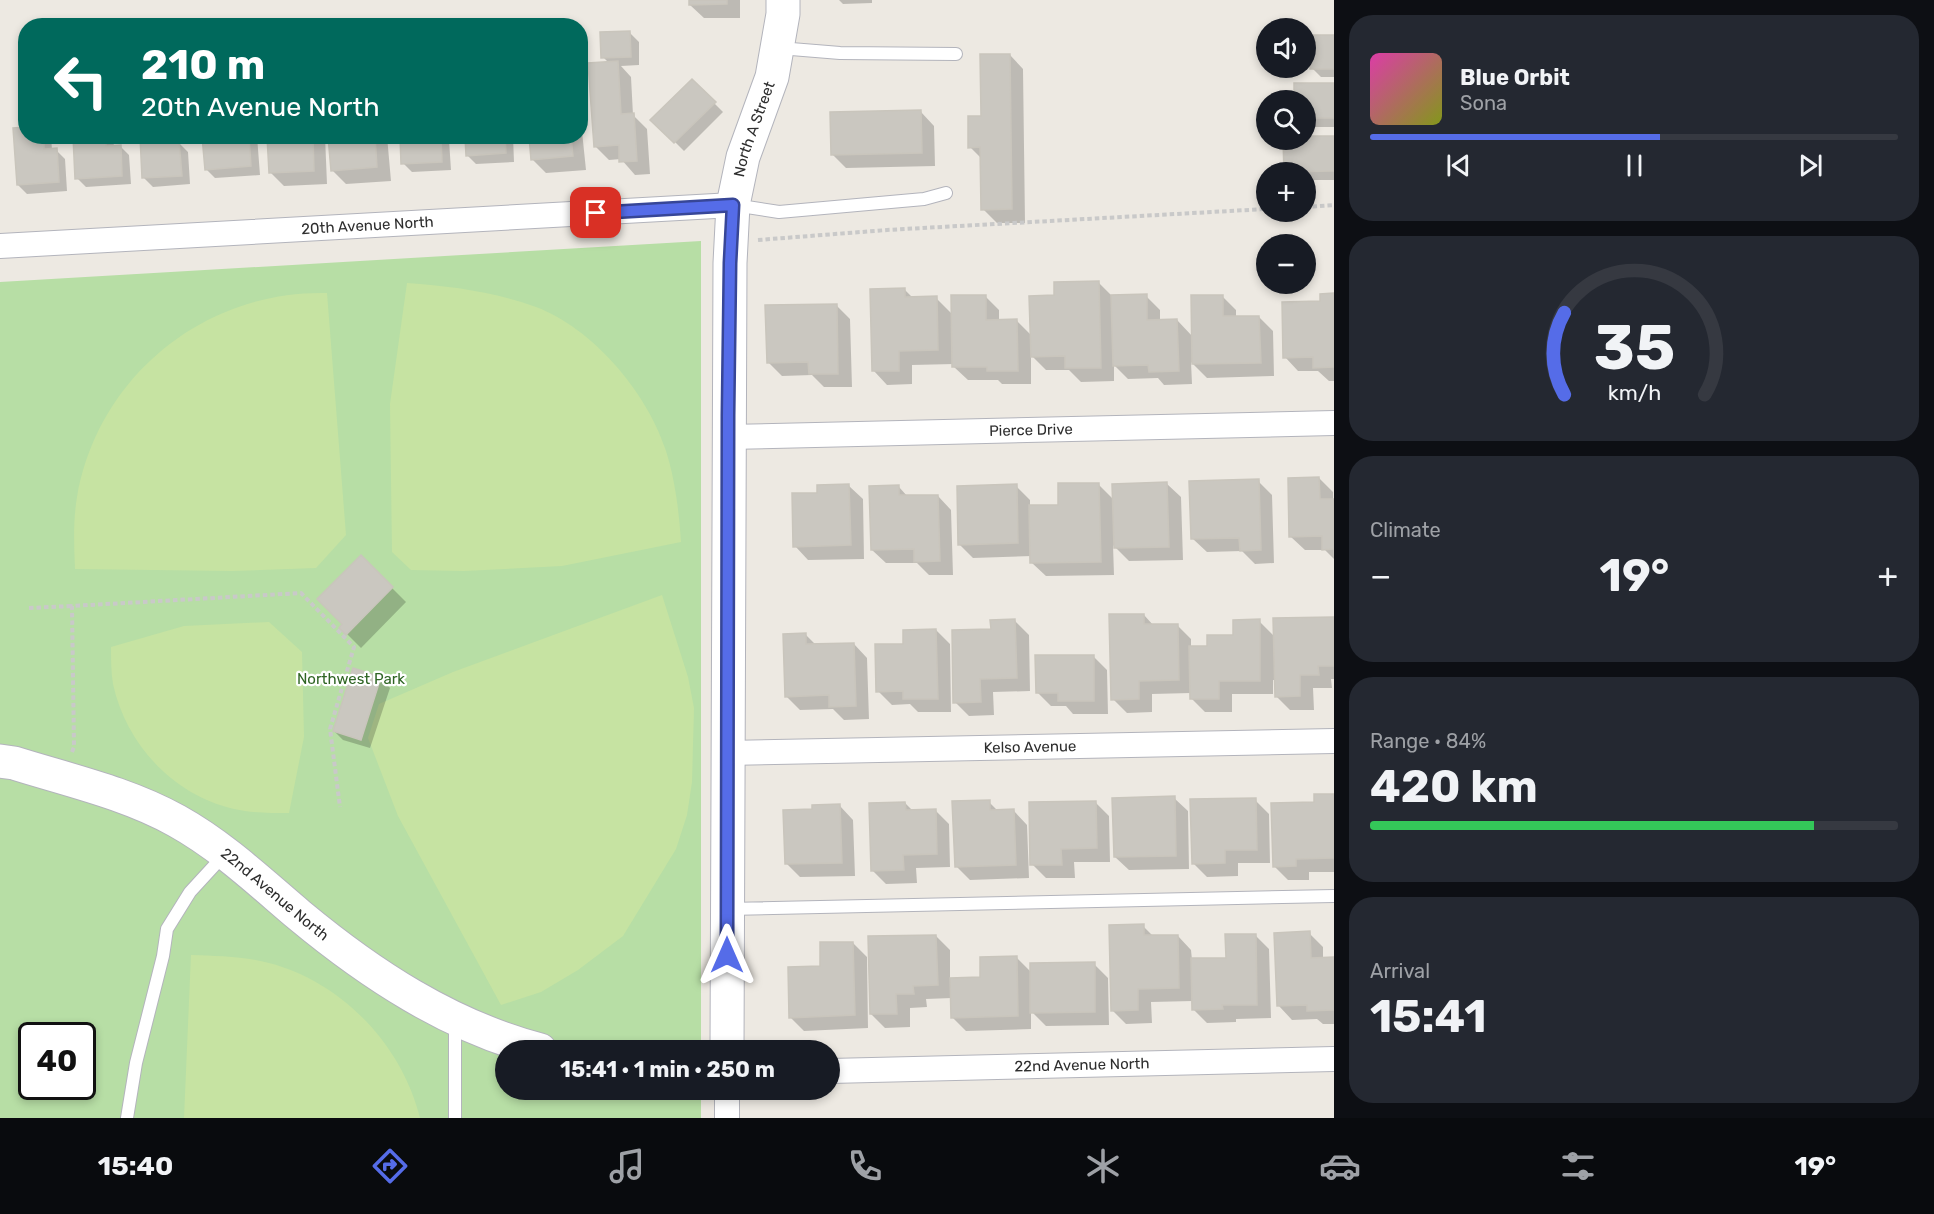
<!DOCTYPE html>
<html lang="en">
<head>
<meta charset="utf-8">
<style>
  body { margin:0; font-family:Rubik,sans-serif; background:#242831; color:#f1f3f6; height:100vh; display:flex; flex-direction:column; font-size:22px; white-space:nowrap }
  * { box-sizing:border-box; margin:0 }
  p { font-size:20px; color:#9ea1a6 }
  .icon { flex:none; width:33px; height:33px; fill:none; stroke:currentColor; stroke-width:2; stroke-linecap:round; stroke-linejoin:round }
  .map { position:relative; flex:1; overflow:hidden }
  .side { display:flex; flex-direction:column; gap:15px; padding:15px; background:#0d0f14; width:600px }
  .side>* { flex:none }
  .hud { position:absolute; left:18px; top:18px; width:570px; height:126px; border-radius:24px; box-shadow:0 3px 9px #0003; background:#00695c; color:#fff; overflow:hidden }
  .buttons { position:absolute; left:1256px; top:18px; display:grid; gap:12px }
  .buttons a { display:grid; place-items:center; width:60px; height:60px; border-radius:50%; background:#171b24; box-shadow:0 3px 9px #0003; font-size:30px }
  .speed { position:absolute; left:18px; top:1022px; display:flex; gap:12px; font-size:30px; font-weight:700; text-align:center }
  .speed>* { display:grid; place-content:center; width:78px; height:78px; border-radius:50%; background:#171b24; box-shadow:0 3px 9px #0003; line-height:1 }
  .speed .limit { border:3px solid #111; border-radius:9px; background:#fff; color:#111 }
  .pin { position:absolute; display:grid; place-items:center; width:51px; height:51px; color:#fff; margin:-26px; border-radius:12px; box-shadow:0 3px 9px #0006 }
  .me { position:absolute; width:66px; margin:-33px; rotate:0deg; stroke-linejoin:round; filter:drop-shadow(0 0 4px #0008) }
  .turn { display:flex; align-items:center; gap:21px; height:126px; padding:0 24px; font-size:27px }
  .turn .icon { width:78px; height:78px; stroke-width:2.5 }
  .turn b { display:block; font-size:42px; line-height:51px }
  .big { font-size:45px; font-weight:700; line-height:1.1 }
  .side .tile { flex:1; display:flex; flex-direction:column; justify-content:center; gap:9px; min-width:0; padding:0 21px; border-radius:24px; background:#242831 }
  .side .dial { align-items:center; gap:0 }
  .dial svg { height:156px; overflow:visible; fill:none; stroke:#363941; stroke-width:7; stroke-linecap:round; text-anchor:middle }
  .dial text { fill:#f1f3f6; stroke:none }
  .song { display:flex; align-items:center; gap:18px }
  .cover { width:72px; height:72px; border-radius:9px; background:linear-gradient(135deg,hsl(320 70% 55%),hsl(70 70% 35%)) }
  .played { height:6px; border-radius:3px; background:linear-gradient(90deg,#556ce8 55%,#363941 55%) }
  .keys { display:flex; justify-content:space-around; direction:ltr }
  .heat { display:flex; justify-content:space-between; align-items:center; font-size:33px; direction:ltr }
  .charge { height:9px; border-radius:4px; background:linear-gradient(90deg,#34c759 84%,#363941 0) }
  .trip { position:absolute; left:495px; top:1040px; width:345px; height:60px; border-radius:30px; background:#171b24; box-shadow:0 3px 9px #0003; font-weight:700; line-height:60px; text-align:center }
  .dock { display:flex; height:96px; justify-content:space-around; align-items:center; background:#090b0e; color:#9ea1a6 }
  .dock .icon { width:42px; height:42px }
  .dock .active { color:#556ce8 }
  .dock b { font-size:27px; color:#f1f3f6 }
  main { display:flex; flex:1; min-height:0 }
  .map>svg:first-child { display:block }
  .green { fill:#b7dea5; fill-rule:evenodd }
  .pitch { fill:#c6e3a2 }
  .shadow { fill:#0003 }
  .building { fill:#cac7c0; stroke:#c9c5bc; stroke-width:1.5 }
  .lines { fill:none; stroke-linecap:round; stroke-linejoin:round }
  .lane-casing { stroke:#b3b4bc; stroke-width:14 }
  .street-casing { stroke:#b3b4bc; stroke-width:26 }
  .secondary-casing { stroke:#b3b4bc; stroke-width:35 }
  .path { stroke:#c9c9c9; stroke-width:4; stroke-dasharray:4.5 3; stroke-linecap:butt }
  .lane { stroke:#fff; stroke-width:12 }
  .street { stroke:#fff; stroke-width:24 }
  .secondary { stroke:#fff; stroke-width:33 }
  .route-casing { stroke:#374697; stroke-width:15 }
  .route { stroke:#556ce8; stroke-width:10 }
  .labels { text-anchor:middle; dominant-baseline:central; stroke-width:4.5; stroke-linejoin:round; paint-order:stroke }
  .street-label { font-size:15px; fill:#2e2e2e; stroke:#fff }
  .park-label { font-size:15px; fill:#2f6524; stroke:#fff }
</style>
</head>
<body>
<main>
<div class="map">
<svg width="1334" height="1118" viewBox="0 0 1334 1118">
  <rect width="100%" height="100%" fill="#ede9e2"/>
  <path class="green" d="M 701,241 L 701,1050 L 506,1050 L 506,1089 L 701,1089 L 701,1118 L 0,1118 L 0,282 ZM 32,1035 L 82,1035 L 82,1086 L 32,1086 Z"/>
  <path class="pitch" d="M 407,283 C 451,286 494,292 536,307 C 592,328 646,391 665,448 C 675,478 679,511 681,542 L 562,566 L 464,571 L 411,570 L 392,552 L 390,404 Z
    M 327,293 L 346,535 L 316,568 L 232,571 L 75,569 C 74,545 73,521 77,497 C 98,376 205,290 327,293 Z
    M 662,595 L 688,677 L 694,708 L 692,782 L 687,815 L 676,849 L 623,936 L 578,970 L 541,992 L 501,1005 L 398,816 L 368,738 L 379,704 L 453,672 Z
    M 269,622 L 302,652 L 304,737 L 289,813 C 270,813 252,813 234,809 C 173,795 126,744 113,684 C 111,672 111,659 111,647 L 184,626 Z
    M 191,955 C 217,956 243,956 269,963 C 342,982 402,1045 420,1118 L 184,1118 Z"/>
  <path class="shadow" d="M 690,0 L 740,0 L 740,18 L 704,18 L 690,5 Z
    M 839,0 L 872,0 L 872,3 L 843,4 Z
    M 629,32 L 639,42 L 639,65 L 621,66 L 631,77 L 633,115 L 647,129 L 650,174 L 635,175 L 621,159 L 609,160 L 595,146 L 609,63 L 603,57 Z
    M 1334,36 L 1334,77 L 1321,77 L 1312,68 Z
    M 1010,55 L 1023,69 L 1025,223 L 997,223 L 983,209 L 982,159 L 970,147 Z
    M 692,81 L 723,112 L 684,151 L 653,120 Z
    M 1296,84 L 1334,84 L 1334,127 L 1305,127 L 1305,100 L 1296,100 Z
    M 580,112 L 586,170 L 546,173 L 532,159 L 530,136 L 580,136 Z
    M 921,112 L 934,126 L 935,166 L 846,168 L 832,154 Z
    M 26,136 L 51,136 L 52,150 L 56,150 L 65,159 L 67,191 L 27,194 L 18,185 Z
    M 74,136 L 113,136 L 114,147 L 120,146 L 129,155 L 131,184 L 86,187 L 77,178 Z
    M 141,136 L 178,136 L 178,142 L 188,152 L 190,184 L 153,187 L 144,178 Z
    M 204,136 L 257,136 L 260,175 L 215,178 L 206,169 Z
    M 269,136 L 325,136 L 327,184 L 284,186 L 270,172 Z
    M 330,136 L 387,136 L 391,181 L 346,184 L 332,170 Z
    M 402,136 L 446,136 L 449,140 L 451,170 L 412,172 L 403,163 Z
    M 466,136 L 513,136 L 514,162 L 476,164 L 467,155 Z
    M 1334,137 L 1334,180 L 1305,180 L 1305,172 L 1286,172 L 1285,140 Z
    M 1098,282 L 1113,297 L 1146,296 L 1160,310 L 1160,321 L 1177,320 L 1193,337 L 1222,296 L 1236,310 L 1236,317 L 1259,317 L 1273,331 L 1274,376 L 1207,378 L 1191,362 L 1192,384 L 1164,385 L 1158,378 L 1128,379 L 1114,365 L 1114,381 L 1081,382 L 1069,370 L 1046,370 L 1031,355 L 1031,384 L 1002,384 L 998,380 L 968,380 L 954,367 L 954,364 L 912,365 L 912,384 L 887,385 L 874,371 L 904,289 L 913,298 L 936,298 L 953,315 L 985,296 L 999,310 L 999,321 L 1017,321 L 1032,336 L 1056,296 Z
    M 1334,295 L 1334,381 L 1329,381 L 1318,371 L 1298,371 L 1285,357 L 1321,303 Z
    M 836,305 L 850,319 L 852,387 L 824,387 L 812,375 L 782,376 L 768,362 Z
    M 1319,478 L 1333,492 L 1334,559 L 1325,550 L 1305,550 L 1291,537 Z
    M 1258,481 L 1272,495 L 1274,563 L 1255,564 L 1242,551 L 1207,552 L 1193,539 Z
    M 1098,484 L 1114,500 L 1167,484 L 1181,497 L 1183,560 L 1129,561 L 1113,545 L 1114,575 L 1046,576 L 1032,563 L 1032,556 L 973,558 L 959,544 L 1016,486 L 1030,500 L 1030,507 L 1060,506 Z
    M 849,486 L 863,499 L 864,559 L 808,560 L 795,546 L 818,494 Z
    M 899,487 L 908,497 L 938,496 L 951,510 L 953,575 L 929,575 L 917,563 L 886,563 L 872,550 Z
    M 361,557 L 406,602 L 361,648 L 341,628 L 344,624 Z
    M 1144,615 L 1154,626 L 1177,625 L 1191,639 L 1191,647 L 1208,647 L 1234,637 L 1259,621 L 1275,637 L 1334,618 L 1334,679 L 1331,679 L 1332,688 L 1313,688 L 1314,710 L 1290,710 L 1276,696 L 1276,680 L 1273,680 L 1273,694 L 1232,694 L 1232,712 L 1205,712 L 1191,698 L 1191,693 L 1152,694 L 1152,712 L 1127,713 L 1113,699 Z
    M 1015,621 L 1029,635 L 1030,691 L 993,692 L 994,715 L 969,716 L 955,702 L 992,631 Z
    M 936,630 L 950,644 L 951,712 L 918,712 L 910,704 L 892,705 L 878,691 L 905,645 Z
    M 806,635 L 816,645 L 854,644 L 867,658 L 869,719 L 844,720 L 833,709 L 800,710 L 786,696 Z
    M 1093,656 L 1107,670 L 1108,714 L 1073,714 L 1066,706 L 1051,706 L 1037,692 Z
    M 354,670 L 381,678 L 390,688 L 370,748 L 343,740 L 334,731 Z
    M 1334,795 L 1334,872 L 1309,872 L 1309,880 L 1288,880 L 1274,866 L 1316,804 Z
    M 1174,798 L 1188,811 L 1189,869 L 1129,870 L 1115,857 Z
    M 1255,800 L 1269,814 L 1270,863 L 1238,863 L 1238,876 L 1207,877 L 1193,863 Z
    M 989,802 L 999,812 L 1014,811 L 1027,825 L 1029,878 L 970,880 L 956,866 Z
    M 1095,802 L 1109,816 L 1110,862 L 1074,862 L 1075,878 L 1046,878 L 1032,864 Z
    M 905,803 L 913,811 L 935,810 L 949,824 L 950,867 L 916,868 L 917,883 L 886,884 L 872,870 Z
    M 840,806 L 853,820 L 855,876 L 800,877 L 786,863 L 814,811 Z
    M 1143,926 L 1154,937 L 1178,936 L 1191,950 L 1192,960 L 1227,959 L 1255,935 L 1269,949 L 1271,1018 L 1236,1019 L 1236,1022 L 1207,1023 L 1193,1009 L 1193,1001 L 1151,1002 L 1152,1023 L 1126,1024 L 1112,1010 Z
    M 1309,933 L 1323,947 L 1323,959 L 1334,959 L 1334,1024 L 1323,1024 L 1317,1019 L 1292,1020 L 1279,1006 Z
    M 936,936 L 950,950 L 950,979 L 982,979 L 1016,957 L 1031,972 L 1094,964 L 1108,978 L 1109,1025 L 1046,1026 L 1031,1011 L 1031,1029 L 966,1031 L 952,1017 L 952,998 L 926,999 L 927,1007 L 910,1008 L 910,1027 L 885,1028 L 871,1014 Z
    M 853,943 L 867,957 L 868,1028 L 804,1031 L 790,1017 Z"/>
  <path class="building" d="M 689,0 L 727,0 L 727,4 L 689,5 Z
    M 630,31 L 631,57 L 601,58 L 600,32 Z
    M 1310,35 L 1334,35 L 1334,69 L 1310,69 Z
    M 980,54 L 1010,54 L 1012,209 L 981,210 L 980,147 L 968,148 L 968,116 L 981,116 Z
    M 618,61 L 621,114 L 634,113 L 637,161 L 619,162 L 619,145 L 594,147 L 588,63 Z
    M 692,79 L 716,102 L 674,143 L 650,120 Z
    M 1294,83 L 1334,83 L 1334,118 L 1305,118 L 1305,100 L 1294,100 Z
    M 921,110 L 922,153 L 831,155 L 830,112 Z
    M 26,127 L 26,136 L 44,136 L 44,149 L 57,148 L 59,182 L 17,185 L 13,128 Z
    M 73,136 L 106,136 L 106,146 L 121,145 L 122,176 L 75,179 Z
    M 140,136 L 170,136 L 170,141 L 179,141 L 182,176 L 142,178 Z
    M 202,136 L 249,136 L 251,166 L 205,170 Z
    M 267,136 L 313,136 L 314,171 L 269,173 Z
    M 328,136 L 375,136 L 377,167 L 331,171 Z
    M 400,136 L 441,136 L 442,162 L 401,164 Z
    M 465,136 L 505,136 L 506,153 L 466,156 Z
    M 529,136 L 571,136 L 573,156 L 531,160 Z
    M 1305,136 L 1334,136 L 1334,171 L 1284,172 L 1283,140 L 1305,140 Z
    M 1099,281 L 1101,368 L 1065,368 L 1065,356 L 1031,357 L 1029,296 L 1054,295 L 1054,282 Z
    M 905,288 L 905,297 L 937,296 L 938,350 L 899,351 L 899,371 L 872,371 L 870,289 Z
    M 1334,293 L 1334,367 L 1313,368 L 1313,357 L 1283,358 L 1282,302 L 1320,301 L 1320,294 Z
    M 1147,294 L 1147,320 L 1177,319 L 1179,371 L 1149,372 L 1148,365 L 1113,366 L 1111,295 Z
    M 951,295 L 986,295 L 986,320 L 1017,319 L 1018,371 L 987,371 L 987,367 L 952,367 Z
    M 1191,295 L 1223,295 L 1223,316 L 1259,316 L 1261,363 L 1192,364 Z
    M 837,304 L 838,374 L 809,374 L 808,362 L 767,363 L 765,305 Z
    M 1319,477 L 1320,499 L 1334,499 L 1334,549 L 1322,550 L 1322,536 L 1289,537 L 1288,478 Z
    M 1259,479 L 1261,550 L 1240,551 L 1239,538 L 1191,539 L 1189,481 Z
    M 1167,482 L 1169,547 L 1114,548 L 1112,484 Z
    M 1058,483 L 1099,483 L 1101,562 L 1030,563 L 1029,505 L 1058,505 Z
    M 849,484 L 851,545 L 793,547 L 792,493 L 817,493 L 817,485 Z
    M 1017,484 L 1018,543 L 958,545 L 957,486 Z
    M 899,485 L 899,495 L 938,495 L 940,561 L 914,562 L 914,549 L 871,550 L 869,486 Z
    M 361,555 L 393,587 L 346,635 L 339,628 L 342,624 L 317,599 Z
    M 1109,614 L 1144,614 L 1144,624 L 1178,624 L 1179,680 L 1139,681 L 1139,699 L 1111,700 Z
    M 1334,617 L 1334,666 L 1318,666 L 1319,675 L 1300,675 L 1300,696 L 1275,697 L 1273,618 Z
    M 1015,619 L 1017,678 L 980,679 L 981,702 L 953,703 L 952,630 L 991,629 L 990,620 Z
    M 1260,619 L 1260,681 L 1219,681 L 1219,699 L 1190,699 L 1189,646 L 1207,646 L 1207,635 L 1233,635 L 1233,620 Z
    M 936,629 L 938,699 L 903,699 L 903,691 L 876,692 L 875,644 L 903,644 L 903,630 Z
    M 806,633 L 806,644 L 854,643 L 856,706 L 829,707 L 829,695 L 785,697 L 783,634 Z
    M 1035,655 L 1094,655 L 1094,701 L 1058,701 L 1058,693 L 1036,693 Z
    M 353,668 L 381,677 L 361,740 L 333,731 Z
    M 1314,794 L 1334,794 L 1334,858 L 1296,859 L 1296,866 L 1273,867 L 1271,803 L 1314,802 Z
    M 1175,796 L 1176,856 L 1114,857 L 1112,798 Z
    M 1256,798 L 1257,850 L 1225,850 L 1225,863 L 1192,864 L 1190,799 Z
    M 990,800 L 990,810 L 1014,809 L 1016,865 L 955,867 L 952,801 Z
    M 1096,801 L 1097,848 L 1061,849 L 1062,865 L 1030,865 L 1029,802 Z
    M 905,802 L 906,810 L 936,809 L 937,854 L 903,855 L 904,870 L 871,871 L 869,803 Z
    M 840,804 L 842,863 L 785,864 L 783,810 L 812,809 L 812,805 Z
    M 1144,924 L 1144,935 L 1178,935 L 1179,988 L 1138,989 L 1138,1010 L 1111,1011 L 1109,925 Z
    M 1310,931 L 1311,958 L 1334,957 L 1334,1010 L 1307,1011 L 1307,1005 L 1277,1006 L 1274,933 Z
    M 1225,934 L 1256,934 L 1257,1005 L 1222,1005 L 1223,1009 L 1192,1010 L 1191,958 L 1226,958 Z
    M 936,935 L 938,985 L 913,986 L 914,994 L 896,994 L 897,1014 L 870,1014 L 868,936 Z
    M 820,942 L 853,942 L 855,1015 L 789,1018 L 788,967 L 820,966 Z
    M 1017,956 L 1018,1016 L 951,1018 L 950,978 L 980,977 L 980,957 Z
    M 1095,962 L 1095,1012 L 1030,1013 L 1030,963 Z"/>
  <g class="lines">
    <g class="lane-casing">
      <path id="lane" d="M 779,48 L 840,53 L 956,54
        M 734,205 L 779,212 L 924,199 L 946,193
        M 728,909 L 1334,896
        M 455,1021 L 455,1118
        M 127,1118 L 136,1063 L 163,956 L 167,929 L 190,892 L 224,855"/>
    </g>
    <g class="street-casing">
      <g id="street">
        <path id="s1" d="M 0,246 L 733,205"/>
        <path id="s2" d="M 728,437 L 1334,423"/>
        <path id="s3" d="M 727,753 L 1334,741"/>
        <path id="s4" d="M 830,1071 L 1334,1059"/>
        <path d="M 727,1118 L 727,1089"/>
      </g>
    </g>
    <g class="secondary-casing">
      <g id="secondary">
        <path id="s5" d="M 0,761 L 14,763 C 68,780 127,793 177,821 C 222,846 260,882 299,915 C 370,974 449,1026 540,1050"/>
        <path id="s6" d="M 727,1050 L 730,263 L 733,205 L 743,157 L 772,77 L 783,14 L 783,0"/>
      </g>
    </g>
    <path class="path" d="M 1305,207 L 1334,205
      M 758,240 L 887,230 L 1266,209
      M 29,608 L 72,606
      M 72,752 L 74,747 L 72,606 L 301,593 L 354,647 L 330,729 L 340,807"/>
    <use href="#lane" class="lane"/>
    <use href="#street" class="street"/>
    <use href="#secondary" class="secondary"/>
  </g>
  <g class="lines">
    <g class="route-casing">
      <path id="route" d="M 596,213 L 733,205 L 730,263 L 728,415 L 727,955"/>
    </g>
    <use href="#route" class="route"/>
  </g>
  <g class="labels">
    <g class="street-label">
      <text stroke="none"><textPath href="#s6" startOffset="924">North A Street</textPath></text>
      <text stroke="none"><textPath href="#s1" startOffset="368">20th Avenue North</textPath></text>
      <text stroke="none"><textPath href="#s2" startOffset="303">Pierce Drive</textPath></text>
      <text stroke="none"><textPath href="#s3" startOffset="303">Kelso Avenue</textPath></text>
      <text stroke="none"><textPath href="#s5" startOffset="310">22nd Avenue North</textPath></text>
      <text stroke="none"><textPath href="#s4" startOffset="252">22nd Avenue North</textPath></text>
    </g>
    <g class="park-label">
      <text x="351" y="679">Northwest Park</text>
    </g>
  </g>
</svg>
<div class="buttons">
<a><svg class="icon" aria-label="sound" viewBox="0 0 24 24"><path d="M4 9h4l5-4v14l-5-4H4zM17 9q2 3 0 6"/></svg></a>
<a><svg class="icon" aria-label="search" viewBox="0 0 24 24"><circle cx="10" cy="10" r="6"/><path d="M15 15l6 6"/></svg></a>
<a>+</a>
<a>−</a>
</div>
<div class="speed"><div class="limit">40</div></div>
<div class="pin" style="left:596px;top:213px;background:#d93025"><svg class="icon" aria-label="arrive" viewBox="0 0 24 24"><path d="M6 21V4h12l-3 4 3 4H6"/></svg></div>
<svg class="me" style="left:727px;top:955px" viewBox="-20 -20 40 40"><path d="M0-17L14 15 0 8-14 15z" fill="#556ce8" stroke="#fff" stroke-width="4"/></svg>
<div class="trip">15:41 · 1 min · 250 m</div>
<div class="hud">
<div class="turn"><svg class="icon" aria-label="left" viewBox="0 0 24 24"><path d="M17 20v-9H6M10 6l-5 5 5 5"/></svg><div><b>210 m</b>20th Avenue North</div></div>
</div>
</div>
<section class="side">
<div class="tile">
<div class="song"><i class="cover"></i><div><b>Blue Orbit</b><p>Sona</p></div></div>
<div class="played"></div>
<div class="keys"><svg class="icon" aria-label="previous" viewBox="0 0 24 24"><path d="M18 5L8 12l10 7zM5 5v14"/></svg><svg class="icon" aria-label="pause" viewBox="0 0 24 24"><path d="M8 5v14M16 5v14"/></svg><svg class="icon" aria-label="next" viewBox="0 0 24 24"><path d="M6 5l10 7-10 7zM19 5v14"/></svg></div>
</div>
<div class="tile dial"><svg viewBox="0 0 100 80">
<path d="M14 69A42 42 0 1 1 86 69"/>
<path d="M14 69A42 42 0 0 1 14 27" stroke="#556ce8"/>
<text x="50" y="56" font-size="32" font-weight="700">35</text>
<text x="50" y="72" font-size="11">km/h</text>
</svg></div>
<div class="tile"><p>Climate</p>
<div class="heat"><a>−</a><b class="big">19°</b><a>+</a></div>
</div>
<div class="tile"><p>Range · 84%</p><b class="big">420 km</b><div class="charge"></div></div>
<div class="tile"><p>Arrival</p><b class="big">15:41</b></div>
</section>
</main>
<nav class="dock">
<b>15:40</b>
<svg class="icon active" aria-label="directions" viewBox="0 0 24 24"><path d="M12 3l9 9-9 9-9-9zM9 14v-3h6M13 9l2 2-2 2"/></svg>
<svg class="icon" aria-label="music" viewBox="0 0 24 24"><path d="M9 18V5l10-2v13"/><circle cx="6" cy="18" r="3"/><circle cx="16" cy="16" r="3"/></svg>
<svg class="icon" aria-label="phone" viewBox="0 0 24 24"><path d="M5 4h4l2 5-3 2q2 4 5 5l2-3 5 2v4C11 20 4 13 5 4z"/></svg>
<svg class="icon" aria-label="climate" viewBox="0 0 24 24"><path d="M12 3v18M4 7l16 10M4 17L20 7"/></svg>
<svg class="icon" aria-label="car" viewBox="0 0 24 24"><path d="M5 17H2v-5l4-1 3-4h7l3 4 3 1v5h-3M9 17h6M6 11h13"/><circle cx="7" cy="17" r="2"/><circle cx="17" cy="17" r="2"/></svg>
<svg class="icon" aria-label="filters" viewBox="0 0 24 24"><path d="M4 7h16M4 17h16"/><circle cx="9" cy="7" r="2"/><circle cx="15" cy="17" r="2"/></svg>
<b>19°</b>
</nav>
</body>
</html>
